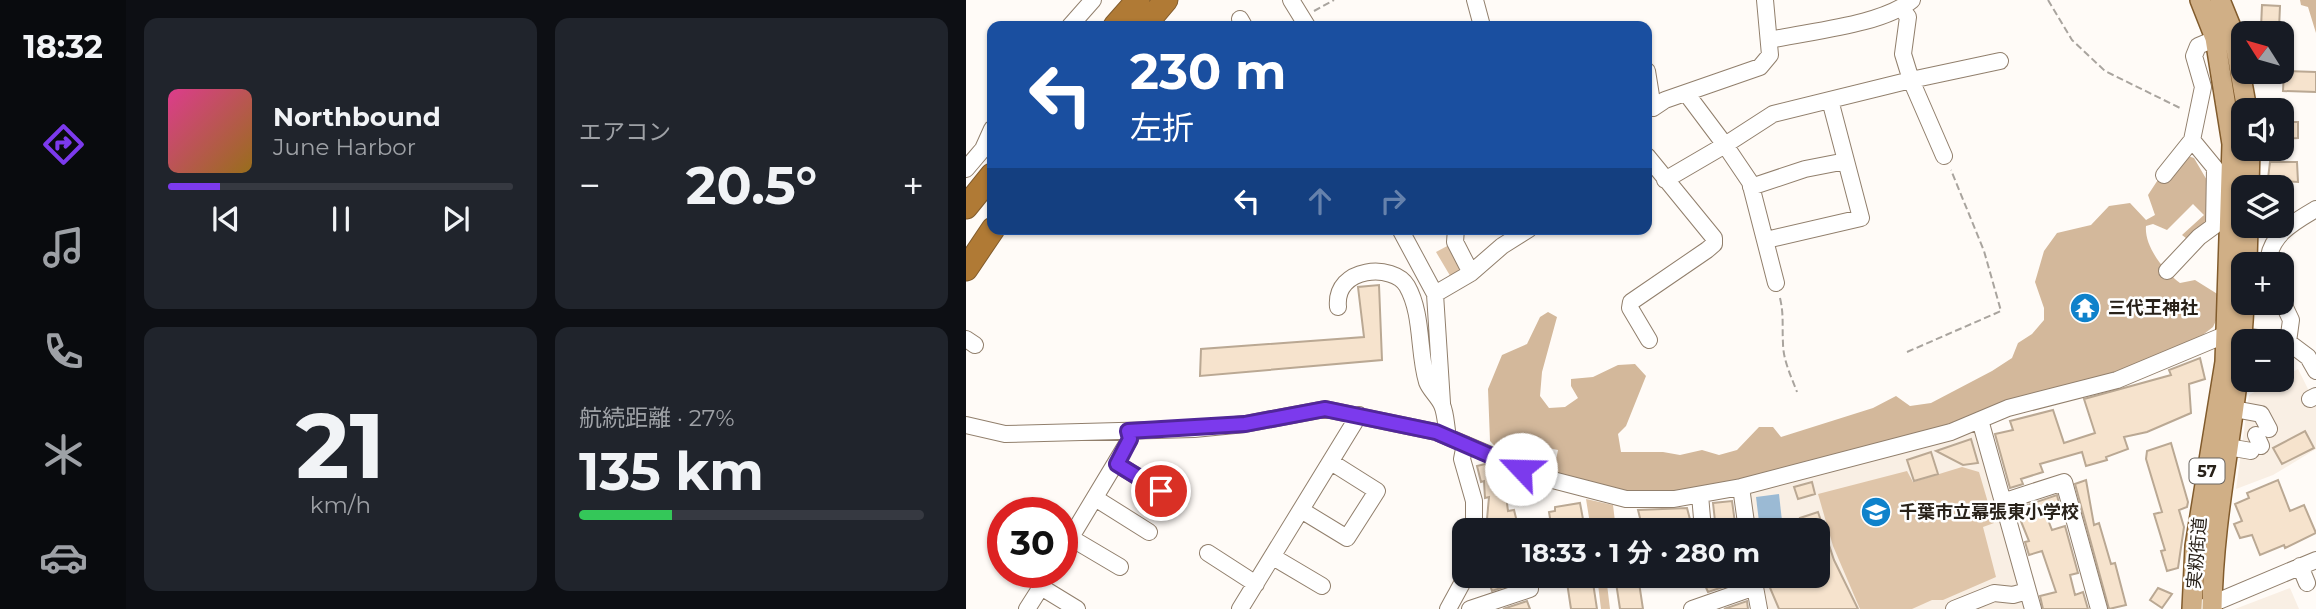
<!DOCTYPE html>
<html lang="ja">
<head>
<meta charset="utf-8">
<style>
  body { margin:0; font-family:Montserrat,"Noto Sans JP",sans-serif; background:#20242c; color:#f1f3f6; height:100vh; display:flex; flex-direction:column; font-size:26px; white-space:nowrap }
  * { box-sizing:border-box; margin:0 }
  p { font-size:23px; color:#9ea1a6 }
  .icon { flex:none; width:38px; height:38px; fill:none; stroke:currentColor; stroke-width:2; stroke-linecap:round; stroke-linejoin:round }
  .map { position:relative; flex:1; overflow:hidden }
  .sheet { display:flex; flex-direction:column; gap:18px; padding:18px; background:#0d0f14; width:840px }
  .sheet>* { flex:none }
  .hud { position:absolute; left:21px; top:21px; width:665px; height:214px; border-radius:14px; box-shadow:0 2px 5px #0004; background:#1a4fa0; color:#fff; overflow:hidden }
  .needle { width:46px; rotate:307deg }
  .controls { position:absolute; left:1265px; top:21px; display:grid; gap:14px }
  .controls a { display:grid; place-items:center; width:63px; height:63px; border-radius:14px; background:#171b24; box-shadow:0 2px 5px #0004; font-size:35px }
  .speed { position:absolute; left:21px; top:497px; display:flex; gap:14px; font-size:35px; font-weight:700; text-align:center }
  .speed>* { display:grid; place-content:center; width:91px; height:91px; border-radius:50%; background:#171b24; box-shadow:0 2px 5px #0004; line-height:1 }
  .speed .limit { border:10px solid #d22; background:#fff; color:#111 }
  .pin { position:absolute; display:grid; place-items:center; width:60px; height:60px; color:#fff; margin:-30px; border:4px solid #fff; border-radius:50%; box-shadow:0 2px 7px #0007 }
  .me { position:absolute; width:77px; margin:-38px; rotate:294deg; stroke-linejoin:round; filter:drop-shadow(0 0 5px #0008) }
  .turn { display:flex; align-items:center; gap:24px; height:147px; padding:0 28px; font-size:32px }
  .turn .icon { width:91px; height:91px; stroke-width:2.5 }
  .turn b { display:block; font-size:49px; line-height:60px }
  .lanes { display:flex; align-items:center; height:66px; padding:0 28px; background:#0003; justify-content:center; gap:35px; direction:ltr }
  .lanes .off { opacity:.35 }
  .big { font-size:52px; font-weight:700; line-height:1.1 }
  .sheet .widget { flex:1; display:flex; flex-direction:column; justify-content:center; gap:10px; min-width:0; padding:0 24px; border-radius:14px; background:#20242c }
  .sheet .dial { align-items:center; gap:0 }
  .dial b { font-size:91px; line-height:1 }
  .song { display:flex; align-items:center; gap:21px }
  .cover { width:84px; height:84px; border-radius:10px; background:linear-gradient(135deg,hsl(330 70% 55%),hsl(40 70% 35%)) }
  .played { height:7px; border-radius:4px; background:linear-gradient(90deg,#7c3aed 15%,#363941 15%) }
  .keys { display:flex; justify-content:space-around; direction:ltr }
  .heat { display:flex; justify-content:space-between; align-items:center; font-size:38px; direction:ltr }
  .charge { height:10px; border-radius:5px; background:linear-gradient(90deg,#34c759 27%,#363941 0) }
  .sheet .tiles { flex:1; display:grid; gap:18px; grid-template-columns:repeat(2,1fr) }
  .trip { position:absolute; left:486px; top:518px; width:378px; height:70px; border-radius:14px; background:#171b24; box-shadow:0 2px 5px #0004; font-weight:700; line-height:70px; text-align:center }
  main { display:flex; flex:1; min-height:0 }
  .menu { display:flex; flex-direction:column; width:126px; justify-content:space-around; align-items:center; background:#090b0e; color:#9ea1a6 }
  .menu .icon { width:49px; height:49px }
  .menu .active { color:#7c3aed }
  .menu b { font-size:32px; color:#f1f3f6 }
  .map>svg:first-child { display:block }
  .built { fill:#f9efe4 }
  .green { fill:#dfc5a9 }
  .forest { fill:#d3b89b }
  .water { fill:#9bbad4 }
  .building { fill:#f6e3cd; stroke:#baa893; stroke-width:2 }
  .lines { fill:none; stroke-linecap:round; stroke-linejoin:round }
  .minor-casing { stroke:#917f6c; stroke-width:18 }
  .major-casing { stroke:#815b2c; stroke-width:22 }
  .highway-casing { stroke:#815b2c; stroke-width:25 }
  .path { stroke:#a9a49e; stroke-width:2; stroke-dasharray:7 3.5; stroke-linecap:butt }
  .minor { stroke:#fff; stroke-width:16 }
  .major { stroke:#d0af86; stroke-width:19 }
  .highway { stroke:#b07a35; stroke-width:23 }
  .route-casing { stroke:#51269a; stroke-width:18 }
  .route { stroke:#7c3aed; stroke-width:12 }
  .labels { text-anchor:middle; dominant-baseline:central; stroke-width:5; stroke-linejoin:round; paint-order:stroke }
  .shield { fill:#fff; stroke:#69645f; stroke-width:2 }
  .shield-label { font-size:16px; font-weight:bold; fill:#29221a }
  .poi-label { font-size:18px; font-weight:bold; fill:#29221a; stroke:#fff; text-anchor:start }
  .street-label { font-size:18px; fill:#29221a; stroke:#fff }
</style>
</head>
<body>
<main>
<nav class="menu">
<b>18:32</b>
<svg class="icon active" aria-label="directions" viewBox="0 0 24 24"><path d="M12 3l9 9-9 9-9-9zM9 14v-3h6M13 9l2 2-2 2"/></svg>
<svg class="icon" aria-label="music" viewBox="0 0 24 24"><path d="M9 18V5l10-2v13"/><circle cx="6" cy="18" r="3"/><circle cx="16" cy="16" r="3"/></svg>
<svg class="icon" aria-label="phone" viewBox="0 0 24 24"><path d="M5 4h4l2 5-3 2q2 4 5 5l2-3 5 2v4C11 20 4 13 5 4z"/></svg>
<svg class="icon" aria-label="climate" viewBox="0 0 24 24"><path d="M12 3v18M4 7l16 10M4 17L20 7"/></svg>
<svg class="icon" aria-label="car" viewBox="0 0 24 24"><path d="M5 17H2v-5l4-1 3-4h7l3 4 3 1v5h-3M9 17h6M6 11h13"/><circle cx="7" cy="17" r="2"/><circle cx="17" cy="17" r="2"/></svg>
</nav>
<section class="sheet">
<div class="tiles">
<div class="widget">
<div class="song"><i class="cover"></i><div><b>Northbound</b><p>June Harbor</p></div></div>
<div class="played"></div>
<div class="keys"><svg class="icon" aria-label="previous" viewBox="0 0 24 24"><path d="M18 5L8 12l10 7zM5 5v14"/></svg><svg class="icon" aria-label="pause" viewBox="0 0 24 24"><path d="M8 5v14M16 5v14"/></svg><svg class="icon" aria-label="next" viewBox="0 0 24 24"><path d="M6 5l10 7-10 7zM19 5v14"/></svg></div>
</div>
<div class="widget"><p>エアコン</p>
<div class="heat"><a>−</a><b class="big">20.5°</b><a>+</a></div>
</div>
<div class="widget dial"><b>21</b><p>km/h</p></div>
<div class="widget"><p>航続距離 · 27%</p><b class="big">135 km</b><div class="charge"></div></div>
</div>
</section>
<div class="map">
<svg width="1350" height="609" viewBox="0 0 1350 609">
  <rect width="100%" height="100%" fill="#fffbf7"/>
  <path class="built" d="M 1332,369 L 1350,405 L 1350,449 L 1307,475 L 1270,489 L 1283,395 Z
    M 1010,430 L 1062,609 L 799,609 L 792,576 L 852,576 L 852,530 L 786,530 L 782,493 L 895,461 L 955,449 Z
    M 1324,588 L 1333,609 L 1269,609 Z"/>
  <path class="green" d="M 485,244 L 498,268 L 486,279 L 470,252 Z
    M 996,467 L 1013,472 L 1028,523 L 1017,527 L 1030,577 L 977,600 L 966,600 L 946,609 L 894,609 L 867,546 L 852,494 L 941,471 L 947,482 Z
    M 620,499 L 647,505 L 650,530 L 625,530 Z
    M 631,576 L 640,576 L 644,609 L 635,609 Z"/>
  <path class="forest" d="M 1334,0 L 1350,0 L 1350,33 L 1342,7 L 1335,5 Z
    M 1216,154 L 1228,158 L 1242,182 L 1241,222 L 1225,242 L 1216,235 L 1238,215 L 1227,204 L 1201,230 L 1187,224 L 1180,226 C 1178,247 1199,272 1214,283 L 1229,280 L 1253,295 L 1254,312 L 1247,327 L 1203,361 L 1016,422 L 680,505 L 587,474 L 592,450 L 571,446 L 561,467 L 546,464 L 524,441 L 522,389 L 536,355 L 561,344 L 574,317 L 582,312 L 591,317 L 576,372 L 574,396 L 583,408 L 599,407 L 612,398 L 605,386 L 605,379 L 627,377 L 652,365 L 669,364 L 680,376 L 660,426 L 652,434 L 655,452 L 697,452 L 714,455 L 736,450 L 753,455 L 771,450 L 793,427 L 807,427 L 815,437 L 907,408 L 930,396 L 944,406 L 965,403 L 1026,371 L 1046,358 L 1052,343 L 1066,334 L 1078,320 L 1078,308 L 1069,282 L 1078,251 L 1091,233 L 1125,225 L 1143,206 L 1164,203 L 1180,220 L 1189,215 L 1182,195 L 1199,169 Z"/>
  <path class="water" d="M 813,494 L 817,530 L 794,530 L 790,497 Z"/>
  <path class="building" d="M 1296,5 L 1314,6 L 1313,29 L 1295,28 Z
    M 1318,71 L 1350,72 L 1350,92 L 1317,91 Z
    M 1317,122 L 1332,122 L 1332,138 L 1318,139 Z
    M 1304,162 L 1331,162 L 1332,182 L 1313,181 L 1313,187 L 1301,187 Z
    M 413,285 L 416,360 L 234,376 L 235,349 L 398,337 L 392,287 Z
    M 1234,358 L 1239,379 L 1223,384 L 1225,413 L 1181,432 L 1158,437 L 1162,449 L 1140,457 L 1141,460 L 1120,466 L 1116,452 L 1074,464 L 1077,472 L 1055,479 L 1057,484 L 1044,488 L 1029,434 L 1047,430 L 1044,421 L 1087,410 L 1098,443 L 1129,433 L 1118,399 L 1205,375 L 1203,370 Z
    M 1339,431 L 1348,448 L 1316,464 L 1307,448 Z
    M 1005,439 L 1012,463 L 997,465 L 970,451 Z
    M 1205,443 L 1222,502 L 1221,507 L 1213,510 L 1218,527 L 1212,568 L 1201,571 L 1195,551 L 1199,550 L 1188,514 L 1196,512 L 1180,459 L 1181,451 Z
    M 965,452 L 972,474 L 948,481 L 941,460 Z
    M 519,464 L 537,472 L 542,511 L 548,510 L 553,530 L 520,530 L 523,497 L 519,498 L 518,481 L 515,482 L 511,466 Z
    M 1120,480 L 1128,525 L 1133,523 L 1145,564 L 1149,563 L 1160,605 L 1143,609 L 1109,484 Z
    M 1312,480 L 1324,511 L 1338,505 L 1350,533 L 1319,548 L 1318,545 L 1294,555 L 1286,535 L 1274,538 L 1268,524 L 1276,521 L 1269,504 L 1283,498 L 1281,493 Z
    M 846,482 L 849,494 L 832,499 L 828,487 Z
    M 1091,495 L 1094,508 L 1079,512 L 1086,530 L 1099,526 L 1112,573 L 1104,575 L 1109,595 L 1117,592 L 1122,609 L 1077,609 L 1074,596 L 1090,592 L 1076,551 L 1063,555 L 1059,542 L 1063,541 L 1050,509 Z
    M 766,501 L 770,530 L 750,530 L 747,503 Z
    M 614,503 L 619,530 L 593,530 L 592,523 L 585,524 L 583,512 L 589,511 L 589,507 Z
    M 721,508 L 726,527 L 697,530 L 696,526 L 679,529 L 676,526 L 672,510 Z
    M 852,512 L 868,560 L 892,609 L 813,609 L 799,576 L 858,576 L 852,562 L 852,530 L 838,530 L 834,518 Z
    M 528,576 L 556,576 L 558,580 L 526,591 L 524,585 L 531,583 Z
    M 600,576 L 626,576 L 631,609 L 605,609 Z
    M 649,576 L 672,576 L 677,609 L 654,609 Z
    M 760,576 L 763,585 L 742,592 L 738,583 Z
    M 1192,588 L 1206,594 L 1196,608 L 1184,600 Z
    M 561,601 L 564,609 L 537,609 Z
    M 781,601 L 782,609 L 758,609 Z"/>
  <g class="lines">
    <g class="minor-casing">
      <path id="minor" d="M 325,0 L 341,26
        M 509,0 L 516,26
        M 274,19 L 278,26
        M 104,26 L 127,0
        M 804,40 C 844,31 916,25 946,0
        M 681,71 L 687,108 L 699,100 L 794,67 L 804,55 L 799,0
        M 681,156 L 748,238 L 748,244 L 741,250 L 665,302 L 664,308 L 683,340
        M 978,156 L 945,80 L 1034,61
        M 0,169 L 17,149 L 26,129
        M 1198,175 L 1226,140
        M 699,180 L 759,145 L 720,93
        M 785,187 L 839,169 L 880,161
        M 434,229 L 469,294 L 476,403
        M 490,229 L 489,242 L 505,273
        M 800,240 L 895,218 L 864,100
        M 1302,264 C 1303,235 1328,222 1350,209
        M 1201,271 L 1233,237 L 1248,226 L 1249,168 L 1226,140 L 1237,87 L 1228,56 L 1232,46 L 1258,35
        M 810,283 L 784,182 L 759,145 L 807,114 L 945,80 L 937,54 L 942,17 L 935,8
        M 469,294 L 505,273 L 536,246 L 563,229
        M 1316,301 L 1325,320 L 1322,342
        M 372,307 C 368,266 428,263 441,286 C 457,314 452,352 461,382 C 464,390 472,396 476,405 C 480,414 480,427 482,437
        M 0,339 L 9,345
        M 1344,399 L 1350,396
        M 1268,409 L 1295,414 L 1303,429
        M 1014,420 L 1067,609
        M 0,425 L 39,434 L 228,429 L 279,424 L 359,409 L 470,432 L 579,478 L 660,499 L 708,499 L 775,487 L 985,432 L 1042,408 L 1151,380 L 1261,334 L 1322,342 L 1342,357 L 1350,371
        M 1290,435 L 1295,446
        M 499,444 L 496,459 L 508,501 L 508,530
        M 1262,447 L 1285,451
        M 151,464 L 195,491
        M 775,487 L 781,530
        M 734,495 L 737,530
        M 129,498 L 183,532
        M 1036,502 L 1098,482 L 1133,609
        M 335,510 L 381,538 L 411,491 L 365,462
        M 105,538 L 154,567
        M 96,552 L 164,439 L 162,431
        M 242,553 L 290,584
        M 307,557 L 356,586
        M 1334,566 L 1341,583
        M 787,576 L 793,609
        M 1236,608 L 1350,560
        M 61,609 L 75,587 L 111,609
        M 274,609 L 393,415
        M 482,609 L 500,576
        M 504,609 L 564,589
        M 726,609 L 789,587
        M 988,609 L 1028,593 L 1047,595 L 1061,591"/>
    </g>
    <g class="major-casing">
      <path id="major" d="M 1254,0 L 1267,32 L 1281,110
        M 1283,187 L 1284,149
        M 1281,264 L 1282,226
        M 1226,609 L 1229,546 L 1259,362 L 1266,144 L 1249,38 L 1234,0
        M 1246,609 C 1247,506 1274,406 1278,303"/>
    </g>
    <g class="highway-casing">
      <path id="highway" d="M 149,26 L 172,0
        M 178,26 L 200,0
        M 0,207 L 26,175
        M 0,269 L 27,229"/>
    </g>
    <path class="path" d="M 1082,0 L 1106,40 L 1139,71 L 1216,109
      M 348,11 L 368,0
      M 814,298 C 818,315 816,326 817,343 C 817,360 825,376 831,392
      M 941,352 L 1035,311 L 1018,251 L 985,170"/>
    <use href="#minor" class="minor"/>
    <use href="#major" class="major"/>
    <use href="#highway" class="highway"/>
  </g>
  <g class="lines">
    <g class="route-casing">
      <path id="route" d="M 195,491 L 151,464 L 164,439 L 162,431 L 279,424 L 359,409 L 470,432 L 555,469"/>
    </g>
    <use href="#route" class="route"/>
  </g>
  <defs>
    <g id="temple-disc" transform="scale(1.575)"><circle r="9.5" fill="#0f82cb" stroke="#fff"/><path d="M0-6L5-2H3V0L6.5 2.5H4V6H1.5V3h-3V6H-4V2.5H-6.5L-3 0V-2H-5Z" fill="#fff"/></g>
    <g id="school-disc" transform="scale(1.575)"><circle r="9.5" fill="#0f82cb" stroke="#fff"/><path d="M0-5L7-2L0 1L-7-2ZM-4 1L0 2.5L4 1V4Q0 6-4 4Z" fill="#fff"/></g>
  </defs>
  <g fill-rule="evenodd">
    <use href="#temple-disc" x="1119" y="308"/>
    <use href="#school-disc" x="910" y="512"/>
  </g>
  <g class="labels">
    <rect class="shield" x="1223.5" y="458.5" width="35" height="25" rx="5"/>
    <g class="shield-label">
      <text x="1241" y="471">57</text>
    </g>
    <g class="poi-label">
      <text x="1142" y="308">三代王神社</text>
      <text x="933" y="512">千葉市立幕張東小学校</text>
    </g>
    <g class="street-label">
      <text transform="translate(1231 553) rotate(-85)">実籾街道</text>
    </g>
  </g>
</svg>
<div class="controls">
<a><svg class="needle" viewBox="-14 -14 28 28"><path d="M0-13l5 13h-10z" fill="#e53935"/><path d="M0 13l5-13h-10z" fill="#9ea1a6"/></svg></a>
<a><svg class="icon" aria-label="sound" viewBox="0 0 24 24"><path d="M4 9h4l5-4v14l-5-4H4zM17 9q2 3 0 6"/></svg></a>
<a><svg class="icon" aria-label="layers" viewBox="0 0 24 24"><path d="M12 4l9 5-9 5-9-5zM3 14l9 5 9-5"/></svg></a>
<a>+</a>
<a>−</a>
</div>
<div class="speed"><div class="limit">30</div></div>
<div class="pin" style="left:195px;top:491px;background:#d93025"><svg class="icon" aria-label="arrive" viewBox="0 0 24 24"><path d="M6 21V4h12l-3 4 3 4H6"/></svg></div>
<svg class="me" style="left:555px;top:469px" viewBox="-20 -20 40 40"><circle r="19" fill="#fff"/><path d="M0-13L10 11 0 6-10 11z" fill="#7c3aed"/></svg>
<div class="trip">18:33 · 1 分 · 280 m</div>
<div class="hud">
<div class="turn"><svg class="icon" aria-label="left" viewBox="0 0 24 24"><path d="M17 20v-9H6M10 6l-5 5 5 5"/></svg><div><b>230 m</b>左折</div></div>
<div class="lanes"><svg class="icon" aria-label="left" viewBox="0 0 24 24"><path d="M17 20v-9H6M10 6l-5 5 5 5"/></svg><svg class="icon off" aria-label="ahead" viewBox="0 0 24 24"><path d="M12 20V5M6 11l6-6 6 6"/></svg><svg class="icon off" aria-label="right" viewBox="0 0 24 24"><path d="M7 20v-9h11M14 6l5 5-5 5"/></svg></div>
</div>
</div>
</main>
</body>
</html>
